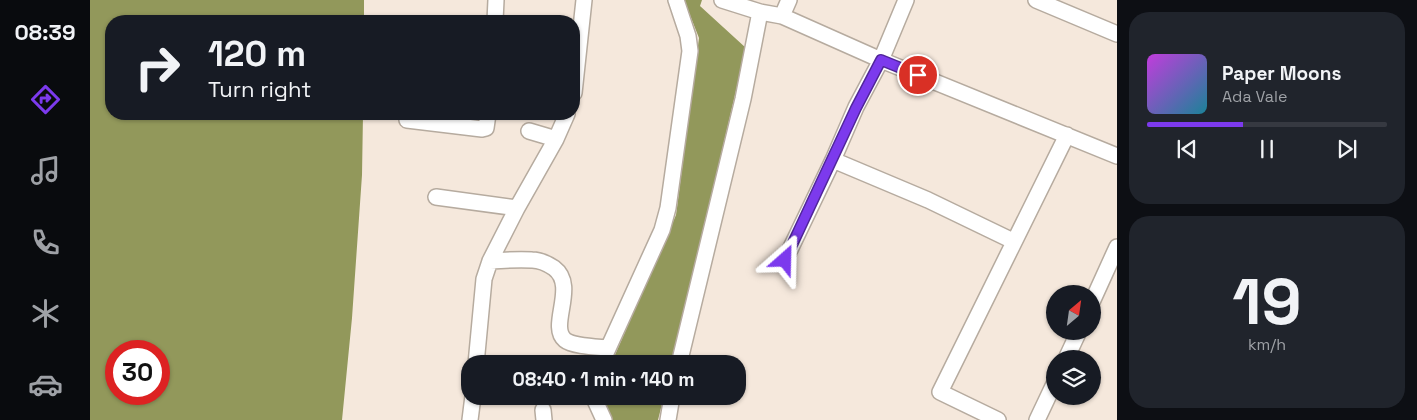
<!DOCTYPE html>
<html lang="en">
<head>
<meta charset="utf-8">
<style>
  body { margin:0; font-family:"Space Grotesk",sans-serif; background:#20242c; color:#f1f3f6; height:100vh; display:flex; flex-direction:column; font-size:19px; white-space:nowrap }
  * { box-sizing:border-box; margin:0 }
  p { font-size:16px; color:#9ea1a6 }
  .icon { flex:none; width:28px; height:28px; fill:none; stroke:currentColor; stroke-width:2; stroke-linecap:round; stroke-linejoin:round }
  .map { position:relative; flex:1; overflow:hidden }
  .side { display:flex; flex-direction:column; gap:12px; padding:12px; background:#0d0f14; width:300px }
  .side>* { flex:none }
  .banner { position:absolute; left:15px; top:15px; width:475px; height:105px; border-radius:20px; box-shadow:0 1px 4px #0004; background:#171b24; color:#f1f3f6; overflow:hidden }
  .needle { width:32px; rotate:29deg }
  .tools { position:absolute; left:956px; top:285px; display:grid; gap:10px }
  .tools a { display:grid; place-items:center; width:55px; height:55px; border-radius:50%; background:#171b24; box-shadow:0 1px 4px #0004; font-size:25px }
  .speed { position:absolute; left:15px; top:340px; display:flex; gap:10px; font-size:25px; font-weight:700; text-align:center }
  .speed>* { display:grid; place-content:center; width:65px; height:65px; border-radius:50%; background:#171b24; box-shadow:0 1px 4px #0004; line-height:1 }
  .speed .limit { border:8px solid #d22; background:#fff; color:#111 }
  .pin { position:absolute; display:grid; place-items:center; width:42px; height:42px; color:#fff; margin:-21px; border:2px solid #fff; border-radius:50%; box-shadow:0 1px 5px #0007 }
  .me { position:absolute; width:55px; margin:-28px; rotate:25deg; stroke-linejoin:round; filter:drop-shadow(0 0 4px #0008) }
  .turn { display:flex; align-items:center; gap:18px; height:105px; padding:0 20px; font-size:22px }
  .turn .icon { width:65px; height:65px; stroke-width:2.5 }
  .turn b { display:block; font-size:35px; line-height:42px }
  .side .widget { flex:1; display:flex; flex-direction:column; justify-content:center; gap:8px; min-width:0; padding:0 18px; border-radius:20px; background:#20242c }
  .side .dial { align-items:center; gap:0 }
  .dial b { font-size:65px; line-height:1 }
  .song { display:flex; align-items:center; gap:15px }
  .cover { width:60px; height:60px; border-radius:8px; background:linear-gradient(135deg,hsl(290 70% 55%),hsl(190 70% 35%)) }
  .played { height:5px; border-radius:2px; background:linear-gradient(90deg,#7c3aed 40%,#363941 40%) }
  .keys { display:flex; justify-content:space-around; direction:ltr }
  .trip { position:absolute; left:371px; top:355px; width:285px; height:50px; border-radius:20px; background:#171b24; box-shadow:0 1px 4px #0004; font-weight:600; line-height:50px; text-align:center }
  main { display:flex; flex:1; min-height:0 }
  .menu { display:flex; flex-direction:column; width:90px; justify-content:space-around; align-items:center; background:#090b0e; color:#9ea1a6 }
  .menu .icon { width:35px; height:35px }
  .menu .current { color:#7c3aed }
  .menu b { font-size:22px; color:#f1f3f6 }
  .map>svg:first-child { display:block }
  .water { fill:#92985b; fill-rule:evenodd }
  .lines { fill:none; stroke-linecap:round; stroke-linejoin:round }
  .minor-casing { stroke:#b6ab9f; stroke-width:18 }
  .minor { stroke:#fff; stroke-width:15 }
  .route-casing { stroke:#51269a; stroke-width:12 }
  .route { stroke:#7c3aed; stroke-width:9 }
</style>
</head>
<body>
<main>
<nav class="menu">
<b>08:39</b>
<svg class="icon current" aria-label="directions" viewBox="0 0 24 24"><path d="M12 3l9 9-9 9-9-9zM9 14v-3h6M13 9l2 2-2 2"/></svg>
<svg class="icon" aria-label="music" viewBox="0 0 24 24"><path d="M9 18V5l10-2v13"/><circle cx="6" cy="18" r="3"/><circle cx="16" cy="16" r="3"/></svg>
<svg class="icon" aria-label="phone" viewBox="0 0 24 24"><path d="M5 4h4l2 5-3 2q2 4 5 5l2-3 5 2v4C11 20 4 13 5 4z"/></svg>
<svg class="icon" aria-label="climate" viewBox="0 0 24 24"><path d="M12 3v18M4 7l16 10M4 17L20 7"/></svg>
<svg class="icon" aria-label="car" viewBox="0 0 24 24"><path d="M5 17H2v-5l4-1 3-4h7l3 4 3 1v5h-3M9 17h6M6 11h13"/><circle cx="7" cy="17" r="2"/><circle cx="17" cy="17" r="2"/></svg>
</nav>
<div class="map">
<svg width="1027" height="420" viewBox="0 0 1027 420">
  <rect width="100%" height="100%" fill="#f5e8dc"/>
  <path class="water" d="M 0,0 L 274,0 L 274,21 L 21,21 L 21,114 L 273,114 L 272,175 L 262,318 L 252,420 L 0,420 ZM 69,351 L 69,394 L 26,394 L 26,351 Z
    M 594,0 L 612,0 L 610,6 L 656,48 L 582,364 L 521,364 L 586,215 L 609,38 Z
    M 510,396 L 574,396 L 568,420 L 521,420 Z"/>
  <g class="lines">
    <g class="minor-casing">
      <path id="minor" d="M 632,0 L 670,12 L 692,16 L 791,60 L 1027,156
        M 946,0 L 1027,34
        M 692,16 L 699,0
        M 405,21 L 406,0
        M 484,93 L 494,0
        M 317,120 L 392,129 L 396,128 L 398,114
        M 439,131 L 466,139
        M 743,160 L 766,107 L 791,60 L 816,0
        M 346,197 L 427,208
        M 695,260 L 743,160 L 838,200 L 923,241
        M 400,261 C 414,260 428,259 442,260 C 450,260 458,264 464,268 C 488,286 458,326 475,340 C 482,346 507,347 517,348
        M 1002,302 L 1027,247
        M 976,359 L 989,331
        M 386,364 L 394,279 L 400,261 L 427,208 L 466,139 L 477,114
        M 511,364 L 572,230 L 578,208 L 600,51 L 598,36 L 586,0
        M 589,364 L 653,99 L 670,12
        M 503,396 L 514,420
        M 453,410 L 454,420
        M 380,420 L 383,396
        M 578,420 L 582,396
        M 908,420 L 850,392 L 977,135
        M 947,420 L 965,382"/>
    </g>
    <use href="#minor" class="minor"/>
  </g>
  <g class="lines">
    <g class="route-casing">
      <path id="route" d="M 695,260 L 766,108 L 791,60 L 828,75"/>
    </g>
    <use href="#route" class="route"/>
  </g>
</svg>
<div class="tools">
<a><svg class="needle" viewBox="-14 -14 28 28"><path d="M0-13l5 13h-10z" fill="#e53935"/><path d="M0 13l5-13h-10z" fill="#9ea1a6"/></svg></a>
<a><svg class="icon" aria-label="layers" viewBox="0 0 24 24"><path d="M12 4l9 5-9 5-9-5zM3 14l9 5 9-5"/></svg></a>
</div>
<div class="speed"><div class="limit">30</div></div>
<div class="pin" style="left:828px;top:75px;background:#d93025"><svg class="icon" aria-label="arrive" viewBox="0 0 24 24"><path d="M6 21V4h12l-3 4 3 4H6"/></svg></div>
<svg class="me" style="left:695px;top:260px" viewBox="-20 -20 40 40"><path d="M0-17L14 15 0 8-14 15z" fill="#7c3aed" stroke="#fff" stroke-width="4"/></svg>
<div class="trip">08:40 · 1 min · 140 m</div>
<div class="banner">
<div class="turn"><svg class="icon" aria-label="right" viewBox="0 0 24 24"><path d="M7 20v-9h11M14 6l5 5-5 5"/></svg><div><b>120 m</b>Turn right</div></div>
</div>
</div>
<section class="side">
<div class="widget">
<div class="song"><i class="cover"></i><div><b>Paper Moons</b><p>Ada Vale</p></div></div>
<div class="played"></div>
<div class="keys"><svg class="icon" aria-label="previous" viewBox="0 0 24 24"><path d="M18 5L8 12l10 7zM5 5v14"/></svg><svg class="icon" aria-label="pause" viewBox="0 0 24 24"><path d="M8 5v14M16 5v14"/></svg><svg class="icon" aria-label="next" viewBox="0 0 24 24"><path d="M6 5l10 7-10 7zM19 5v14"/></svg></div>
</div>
<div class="widget dial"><b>19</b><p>km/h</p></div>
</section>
</main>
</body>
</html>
